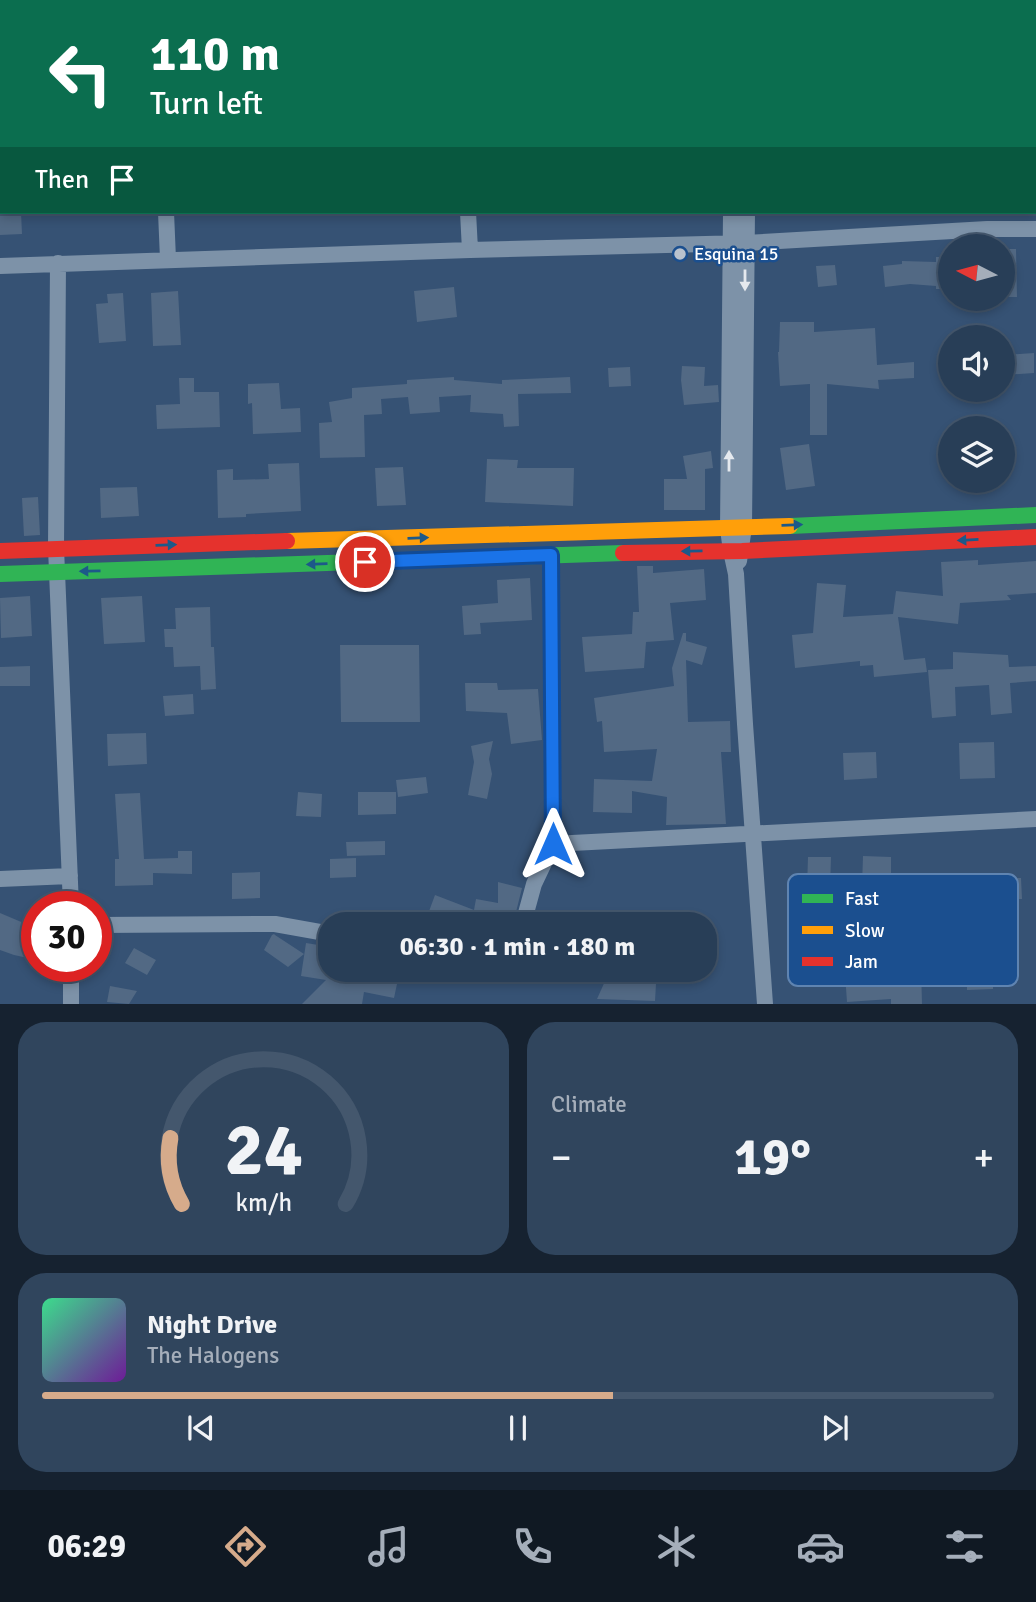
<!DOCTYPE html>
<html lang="en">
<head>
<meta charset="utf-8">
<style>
  body { margin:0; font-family:Signika,sans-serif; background:#30455d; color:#f1f3f6; height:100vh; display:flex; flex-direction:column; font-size:26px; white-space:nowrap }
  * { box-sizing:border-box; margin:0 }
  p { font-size:23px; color:#a5aeba }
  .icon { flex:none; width:38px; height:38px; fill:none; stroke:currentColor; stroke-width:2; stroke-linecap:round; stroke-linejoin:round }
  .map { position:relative; height:1004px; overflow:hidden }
  .details { display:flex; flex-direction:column; gap:18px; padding:18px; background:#162230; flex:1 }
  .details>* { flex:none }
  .guide { position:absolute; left:0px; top:0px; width:1036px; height:214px; box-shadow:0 4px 10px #0003,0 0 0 2px #44576d; background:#0b6e4f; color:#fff; overflow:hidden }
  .needle { width:46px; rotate:276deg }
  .controls { position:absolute; left:938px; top:234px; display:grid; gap:14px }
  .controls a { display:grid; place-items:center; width:77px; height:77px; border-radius:50%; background:#283e57; box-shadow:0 4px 10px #0003,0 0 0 2px #44576d; font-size:35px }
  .speed { position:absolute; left:21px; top:891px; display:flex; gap:14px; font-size:35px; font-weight:700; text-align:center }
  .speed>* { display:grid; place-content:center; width:91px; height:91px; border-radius:50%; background:#283e57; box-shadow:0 4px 10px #0003,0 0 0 2px #44576d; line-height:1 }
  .speed .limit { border:10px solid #d22; background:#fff; color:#111 }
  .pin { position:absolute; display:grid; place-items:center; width:60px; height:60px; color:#fff; margin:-30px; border:4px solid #fff; border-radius:50%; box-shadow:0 2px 7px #0007 }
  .me { position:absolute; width:77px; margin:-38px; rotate:0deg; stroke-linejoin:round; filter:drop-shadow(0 0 5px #0008) }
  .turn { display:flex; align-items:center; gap:24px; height:147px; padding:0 35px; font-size:32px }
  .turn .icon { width:91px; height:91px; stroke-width:2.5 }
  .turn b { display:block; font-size:49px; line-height:60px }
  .then { display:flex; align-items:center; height:66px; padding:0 35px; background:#0003; gap:14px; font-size:26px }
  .big { font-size:52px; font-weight:700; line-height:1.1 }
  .details .card { flex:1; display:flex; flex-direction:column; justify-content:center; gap:10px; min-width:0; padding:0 24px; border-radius:28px; background:#30455d }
  .details .dial { align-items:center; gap:0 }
  .dial svg { height:182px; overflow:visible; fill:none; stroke:#44576d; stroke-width:7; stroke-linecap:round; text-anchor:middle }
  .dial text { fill:#f1f3f6; stroke:none }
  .song { display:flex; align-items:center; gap:21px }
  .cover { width:84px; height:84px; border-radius:10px; background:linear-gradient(135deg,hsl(150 70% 55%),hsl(280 70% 35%)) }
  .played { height:7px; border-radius:4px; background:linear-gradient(90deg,#d6ab8b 60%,#44576d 60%) }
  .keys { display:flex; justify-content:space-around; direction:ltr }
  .heat { display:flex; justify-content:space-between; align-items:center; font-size:38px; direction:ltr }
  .details .tiles { flex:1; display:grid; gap:18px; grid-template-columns:1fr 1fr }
  .card:last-child { grid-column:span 2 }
  .trip { position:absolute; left:318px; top:912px; width:399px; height:70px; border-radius:28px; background:#283e57; box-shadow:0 4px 10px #0003,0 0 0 2px #44576d; font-weight:700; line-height:70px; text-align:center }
  .tabs { display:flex; height:112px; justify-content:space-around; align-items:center; background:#101923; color:#a5aeba }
  .tabs .icon { width:49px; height:49px }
  .tabs .active { color:#d6ab8b }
  .tabs b { font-size:32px; color:#f1f3f6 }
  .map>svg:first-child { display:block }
  .building { fill:#526984 }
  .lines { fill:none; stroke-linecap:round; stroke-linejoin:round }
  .street { stroke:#7d92a8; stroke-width:16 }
  .fast { stroke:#30b455; stroke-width:16 }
  .slow { stroke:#ff9f0a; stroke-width:16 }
  .jam { stroke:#e5322d; stroke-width:16 }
  .oneway { fill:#e5e9ee }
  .oneway2 { fill:#1d5989 }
  .route-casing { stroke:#114b97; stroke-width:18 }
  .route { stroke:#1a73e8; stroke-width:12 }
  .poi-dot { fill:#b9c2ce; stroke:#1b4f8f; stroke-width:2.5 }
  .labels { text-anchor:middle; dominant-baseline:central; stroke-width:5; stroke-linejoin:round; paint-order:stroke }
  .poi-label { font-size:18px; fill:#fff; stroke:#1b4f8f; text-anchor:start }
  .key { fill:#1b4f8f; stroke:#5f84b1; stroke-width:2 }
  .key-label { font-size:19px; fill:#fff }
</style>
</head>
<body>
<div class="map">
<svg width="1036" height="1004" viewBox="0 0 1036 1004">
  <rect width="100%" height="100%" fill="#365274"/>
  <path class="building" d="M 0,212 L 21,212 L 22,234 L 0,235 Z
    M 1003,249 L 1016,249 L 1017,297 L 1003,297 Z
    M 936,257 L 950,257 L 950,289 L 936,289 L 936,286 L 910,284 L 885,287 L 883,266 L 902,264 L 902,261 L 936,262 Z
    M 835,265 L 837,285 L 818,287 L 816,266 Z
    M 454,287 L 457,317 L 417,322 L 414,291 Z
    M 178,291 L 181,345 L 153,346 L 151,293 Z
    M 123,293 L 126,341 L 99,343 L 96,304 L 108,303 L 107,294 Z
    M 780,322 L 814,322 L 814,332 L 875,328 L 877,365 L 914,362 L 914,378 L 878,380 L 879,389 L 827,384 L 827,435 L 810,435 L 810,384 L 780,386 L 778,352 L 779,352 Z
    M 1034,353 L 1034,373 L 1003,375 L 1003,355 Z
    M 682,366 L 705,367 L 704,386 L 718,385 L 719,402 L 684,405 L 681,380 Z
    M 630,367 L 631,386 L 609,387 L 608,368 Z
    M 454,377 L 454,380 L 502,384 L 502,380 L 570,377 L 571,393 L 518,394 L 519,426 L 504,427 L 503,414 L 470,412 L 471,395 L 439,397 L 440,412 L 410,414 L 408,397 L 381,399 L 382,414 L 364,415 L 365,457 L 320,458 L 319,423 L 332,422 L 329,402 L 352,398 L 352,388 L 407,384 L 407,380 Z
    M 179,378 L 194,378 L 194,392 L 219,392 L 220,427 L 157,429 L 156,405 L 180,404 Z
    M 279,383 L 281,409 L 300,408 L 301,432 L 253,434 L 252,403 L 248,404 L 248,384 Z
    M 809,444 L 815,486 L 786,490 L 780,448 Z
    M 711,451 L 713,468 L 705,469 L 705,510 L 664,510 L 664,479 L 687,479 L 683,456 Z
    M 487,459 L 518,460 L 517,468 L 574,468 L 573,506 L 485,502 Z
    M 299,463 L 301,511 L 246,514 L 246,517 L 218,518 L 217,470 L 233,469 L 233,480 L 269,479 L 268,464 Z
    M 403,467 L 406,505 L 377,506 L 375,468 Z
    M 137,487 L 139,516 L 101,518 L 100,488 Z
    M 38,497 L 40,535 L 24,536 L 22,498 Z
    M 978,560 L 978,565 L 1036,561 L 1036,593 L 1007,595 L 1011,600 L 960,603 L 958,624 L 898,617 L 904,660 L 925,658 L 927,672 L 874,677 L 873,665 L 860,666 L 860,661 L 795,668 L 792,635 L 813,633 L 817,583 L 846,585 L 843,617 L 893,614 L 896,591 L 943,596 L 941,562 Z
    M 637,566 L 653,566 L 653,573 L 704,569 L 706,600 L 670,603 L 674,640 L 646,642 L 644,668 L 585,672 L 582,637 L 632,634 L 633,612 L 639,612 Z
    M 530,578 L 532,620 L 480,623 L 481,634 L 464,635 L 462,606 L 498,603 L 497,580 Z
    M 30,596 L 32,636 L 1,638 L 0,598 Z
    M 142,596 L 145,642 L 104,644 L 101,598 Z
    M 210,607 L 211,647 L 214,647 L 216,689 L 201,690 L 200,666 L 174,667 L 173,647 L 165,647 L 164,629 L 176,629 L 175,608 Z
    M 683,633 L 686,633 L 686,641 L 707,647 L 702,665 L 686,660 L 688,722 L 730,721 L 731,752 L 721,752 L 726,824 L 666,825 L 667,797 L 632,791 L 632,813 L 593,812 L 594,779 L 652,781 L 657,749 L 604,752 L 602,721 L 597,722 L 594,698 L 674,686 L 672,668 Z
    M 340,645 L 419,645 L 420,722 L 341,722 Z
    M 953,652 L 1008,655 L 1009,667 L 1036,666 L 1036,681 L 1010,683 L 1012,713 L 991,715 L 989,685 L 955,687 L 956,716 L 932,718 L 928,670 L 953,669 Z
    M 30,666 L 30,686 L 0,686 L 0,667 Z
    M 465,683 L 497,683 L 498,690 L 538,689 L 542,740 L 511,744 L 507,713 L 466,711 Z
    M 193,694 L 194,714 L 165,716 L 163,696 Z
    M 146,733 L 147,764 L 108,766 L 107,734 Z
    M 493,741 L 489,759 L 492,774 L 487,799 L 468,795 L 474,762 L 471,746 Z
    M 994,742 L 995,778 L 960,779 L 959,743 Z
    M 876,752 L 877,778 L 844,780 L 843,753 Z
    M 426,777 L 428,793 L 398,797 L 396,780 Z
    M 298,792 L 322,794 L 321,817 L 296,816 Z
    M 358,792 L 396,792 L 396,814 L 358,815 Z
    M 140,793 L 144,859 L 178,858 L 178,851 L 192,851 L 192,874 L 153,873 L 153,885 L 115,886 L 115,859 L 119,859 L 115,794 Z
    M 385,841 L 385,855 L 347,856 L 346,842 Z
    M 863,856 L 891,857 L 891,887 L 862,886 Z
    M 808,857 L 831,857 L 830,889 L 807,888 Z
    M 356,858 L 356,877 L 330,878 L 330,859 Z
    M 260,872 L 260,898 L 232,899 L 232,873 Z
    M 963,878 L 1021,878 L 1022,899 L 971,900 L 969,947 L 1006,948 L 1005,965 L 997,964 L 997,975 L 993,975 L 993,989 L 967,990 L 967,962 L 953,962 L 957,893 L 965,896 Z
    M 498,882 L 522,888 L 513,924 L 485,924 L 454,917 L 452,923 L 428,914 L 435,895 L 474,910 L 476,899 L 498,903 Z
    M 0,913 L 26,924 L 23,933 L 37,936 L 37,960 L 14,955 L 0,950 Z
    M 890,933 L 890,959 L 897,943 L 897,969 L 921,967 L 922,1004 L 891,1004 L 891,999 L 847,1002 L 845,974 L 864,972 L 859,937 Z
    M 274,934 L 275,935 L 304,954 L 288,967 L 264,950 L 272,935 Z
    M 306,943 L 331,947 L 331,975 L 336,970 L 400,970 L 394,998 L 364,992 L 362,1004 L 302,1004 L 326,980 L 301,976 Z
    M 134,948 L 156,960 L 147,975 L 125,963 Z
    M 610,970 L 653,973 L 652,984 L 656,984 L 655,1001 L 597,999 Z
    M 110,986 L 137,991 L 129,1004 L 107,1002 Z"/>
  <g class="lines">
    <path class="street" d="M 161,0 L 161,2
      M 457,0 L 457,2
      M 971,0 L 971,2
      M 736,2 L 736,0
      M 754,2 L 754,0
      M 166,212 L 168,259
      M 468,212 L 470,250
      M 731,212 L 728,529 L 731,551 L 736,574 L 745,724 L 765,1004
      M 58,263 L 56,548 L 71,906
      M 0,266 L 470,250 L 745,243 L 987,229 L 1036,229
      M 739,561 L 744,527 L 747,212
      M 553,844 L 1036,819
      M 0,879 L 70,876
      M 523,924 L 534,884 L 553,844 L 551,555
      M 96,925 L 275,924 L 331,934
      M 71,1004 L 71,966"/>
    <path class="fast" d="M 790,526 L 1036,515
      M 0,574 L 623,553"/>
    <path class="slow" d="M 287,541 L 790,526"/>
    <path class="jam" d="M 0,551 L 287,541
      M 623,553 L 742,551 L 1036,537"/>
  </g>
  <defs><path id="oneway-solid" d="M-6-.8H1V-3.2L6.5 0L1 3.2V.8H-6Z" transform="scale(1.75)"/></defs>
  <g class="oneway">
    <use href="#oneway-solid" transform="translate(745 280) rotate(90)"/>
    <use href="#oneway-solid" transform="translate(729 461) rotate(-90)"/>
  </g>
  <g class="oneway2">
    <use href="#oneway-solid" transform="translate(792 525) rotate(-2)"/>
    <use href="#oneway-solid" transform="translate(418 538) rotate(-2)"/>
    <use href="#oneway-solid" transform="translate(968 540) rotate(177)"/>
    <use href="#oneway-solid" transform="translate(166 545) rotate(-2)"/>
    <use href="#oneway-solid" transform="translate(692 551) rotate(179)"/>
    <use href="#oneway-solid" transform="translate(317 564) rotate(178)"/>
    <use href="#oneway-solid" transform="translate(90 571) rotate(179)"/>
  </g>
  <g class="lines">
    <g class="route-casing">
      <path id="route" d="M 365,562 L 551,555 L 553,844"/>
    </g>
    <use href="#route" class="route"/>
  </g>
  <circle class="poi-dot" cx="680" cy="254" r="7"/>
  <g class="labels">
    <g class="poi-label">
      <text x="694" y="254">Esquina 15</text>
    </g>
  </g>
  <rect x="788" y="874" width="230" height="112" rx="10" class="key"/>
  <rect x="802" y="894" width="31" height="9" fill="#30b455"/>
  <rect x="802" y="926" width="31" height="8" fill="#ff9f0a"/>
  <rect x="802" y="957" width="31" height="9" fill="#e5322d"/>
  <g class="key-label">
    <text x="845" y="905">Fast</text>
    <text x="845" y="937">Slow</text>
    <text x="845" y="968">Jam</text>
  </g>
</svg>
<div class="controls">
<a><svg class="needle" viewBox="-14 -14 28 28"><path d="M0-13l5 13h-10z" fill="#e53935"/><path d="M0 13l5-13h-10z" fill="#a5aeba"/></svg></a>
<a><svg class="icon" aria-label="sound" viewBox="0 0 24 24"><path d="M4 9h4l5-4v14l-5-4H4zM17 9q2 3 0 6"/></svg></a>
<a><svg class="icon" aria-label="layers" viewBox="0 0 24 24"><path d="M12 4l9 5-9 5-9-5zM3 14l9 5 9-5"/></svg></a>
</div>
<div class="speed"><div class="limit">30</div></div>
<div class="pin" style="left:365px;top:562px;background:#d93025"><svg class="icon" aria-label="arrive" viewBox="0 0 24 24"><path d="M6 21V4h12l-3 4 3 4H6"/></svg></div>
<svg class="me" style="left:553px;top:844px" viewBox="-20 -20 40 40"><path d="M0-17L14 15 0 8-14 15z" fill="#1a73e8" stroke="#fff" stroke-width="4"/></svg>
<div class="trip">06:30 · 1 min · 180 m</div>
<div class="guide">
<div class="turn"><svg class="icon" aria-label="left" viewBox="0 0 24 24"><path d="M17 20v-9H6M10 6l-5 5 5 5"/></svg><div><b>110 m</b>Turn left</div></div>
<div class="then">Then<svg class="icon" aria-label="arrive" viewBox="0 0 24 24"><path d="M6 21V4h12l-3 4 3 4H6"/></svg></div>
</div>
</div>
<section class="details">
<div class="tiles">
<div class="card dial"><svg viewBox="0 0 100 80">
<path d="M14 69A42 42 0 1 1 86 69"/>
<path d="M14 69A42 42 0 0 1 9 40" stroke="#d6ab8b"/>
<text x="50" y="56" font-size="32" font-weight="700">24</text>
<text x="50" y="72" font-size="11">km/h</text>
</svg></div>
<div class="card"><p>Climate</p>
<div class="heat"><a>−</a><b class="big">19°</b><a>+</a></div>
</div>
<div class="card">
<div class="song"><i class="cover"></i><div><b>Night Drive</b><p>The Halogens</p></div></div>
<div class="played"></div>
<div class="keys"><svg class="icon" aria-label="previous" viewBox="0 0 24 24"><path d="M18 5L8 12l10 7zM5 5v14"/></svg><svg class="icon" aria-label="pause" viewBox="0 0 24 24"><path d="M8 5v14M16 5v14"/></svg><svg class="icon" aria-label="next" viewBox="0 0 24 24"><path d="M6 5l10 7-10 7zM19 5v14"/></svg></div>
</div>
</div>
</section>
<nav class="tabs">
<b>06:29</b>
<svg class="icon active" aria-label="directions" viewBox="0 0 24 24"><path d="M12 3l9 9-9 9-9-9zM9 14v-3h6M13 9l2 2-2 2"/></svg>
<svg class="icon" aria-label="music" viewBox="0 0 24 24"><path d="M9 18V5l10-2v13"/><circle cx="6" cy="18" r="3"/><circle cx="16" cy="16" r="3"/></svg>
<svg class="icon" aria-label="phone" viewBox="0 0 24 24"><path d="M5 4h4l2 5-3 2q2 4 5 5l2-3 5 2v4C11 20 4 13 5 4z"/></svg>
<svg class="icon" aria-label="climate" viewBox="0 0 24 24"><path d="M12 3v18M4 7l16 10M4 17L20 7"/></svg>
<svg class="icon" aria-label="car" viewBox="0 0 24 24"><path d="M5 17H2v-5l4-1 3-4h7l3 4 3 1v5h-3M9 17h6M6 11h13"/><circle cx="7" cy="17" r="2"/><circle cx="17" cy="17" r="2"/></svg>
<svg class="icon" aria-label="filters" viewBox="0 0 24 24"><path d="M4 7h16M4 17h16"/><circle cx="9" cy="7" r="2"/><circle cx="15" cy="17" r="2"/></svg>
</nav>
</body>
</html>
